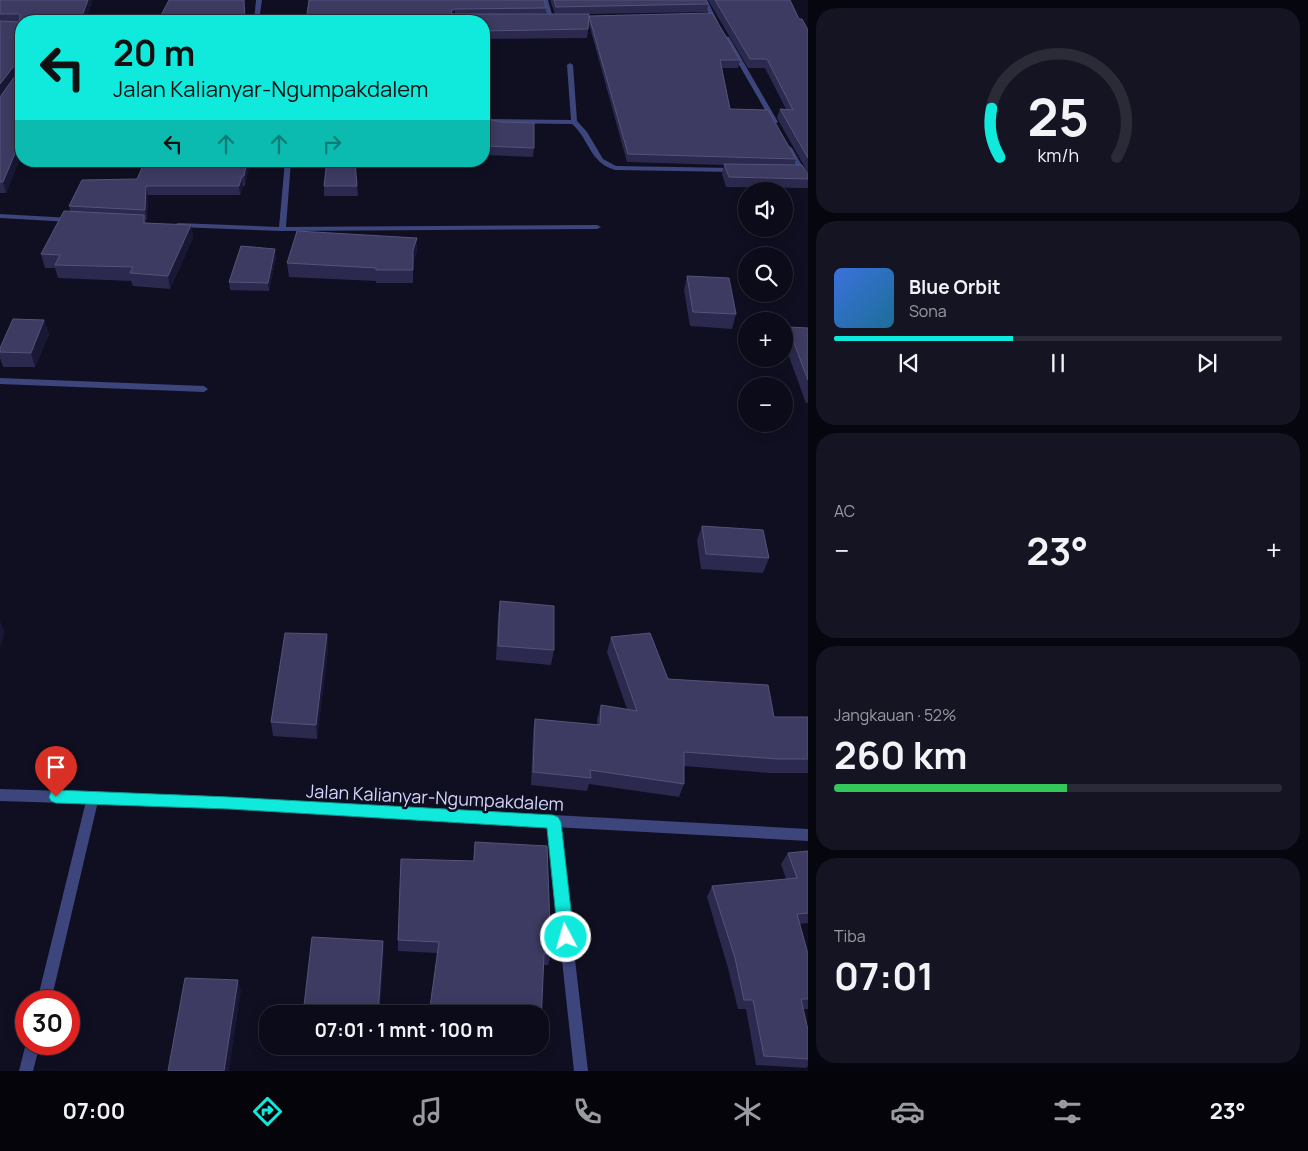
<!DOCTYPE html>
<html lang="id">
<head>
<meta charset="utf-8">
<style>
  body { margin:0; font-family:Manrope,sans-serif; background:#141422; color:#f1f3f6; height:100vh; display:flex; flex-direction:column; font-size:19px; white-space:nowrap }
  * { box-sizing:border-box; margin:0 }
  p { font-size:16px; color:#9a9ba2 }
  .icon { flex:none; width:28px; height:28px; fill:none; stroke:currentColor; stroke-width:2; stroke-linecap:round; stroke-linejoin:round }
  .map { position:relative; flex:1; overflow:hidden }
  .details { display:flex; flex-direction:column; gap:8px; padding:8px; background:#06060e; width:500px }
  .details>* { flex:none }
  .top-card { position:absolute; left:15px; top:15px; width:475px; height:152px; border-radius:20px; box-shadow:0 2px 12px #0003,0 0 0 1px #2b2b38; background:#10eadd; color:#111; overflow:hidden }
  .controls { position:absolute; left:738px; top:182px; display:grid; gap:10px }
  .controls a { display:grid; place-items:center; width:55px; height:55px; border-radius:50%; background:#0b0b19; box-shadow:0 2px 12px #0003,0 0 0 1px #2b2b38; font-size:25px }
  .speed { position:absolute; left:15px; top:990px; display:flex; gap:10px; font-size:25px; font-weight:700; text-align:center }
  .speed>* { display:grid; place-content:center; width:65px; height:65px; border-radius:50%; background:#0b0b19; box-shadow:0 2px 12px #0003,0 0 0 1px #2b2b38; line-height:1 }
  .speed .limit { border:8px solid #d22; background:#fff; color:#111 }
  .pin { position:absolute; display:grid; place-items:center; width:42px; height:42px; color:#fff; margin:-51px -21px; border-radius:50% 50% 50% 0; rotate:-45deg; box-shadow:0 0 5px #0007 }
  .pin .icon { rotate:45deg }
  .me { position:absolute; width:55px; margin:-28px; rotate:354deg; stroke-linejoin:round; filter:drop-shadow(0 0 4px #0008) }
  .turn { display:flex; align-items:center; gap:18px; height:105px; padding:0 15px; font-size:22px }
  .turn .icon { width:65px; height:65px; stroke-width:2.5 }
  .turn b { display:block; font-size:35px; line-height:42px }
  .lanes { display:flex; align-items:center; height:48px; padding:0 15px; background:#0003; justify-content:center; gap:25px; direction:ltr }
  .lanes .off { opacity:.35 }
  .big { font-size:38px; font-weight:700; line-height:1.1 }
  .details .widget { flex:1; display:flex; flex-direction:column; justify-content:center; gap:8px; min-width:0; padding:0 18px; border-radius:20px; background:#141422 }
  .details .dial { align-items:center; gap:0 }
  .dial svg { height:130px; overflow:visible; fill:none; stroke:#2b2b38; stroke-width:7; stroke-linecap:round; text-anchor:middle }
  .dial text { fill:#f1f3f6; stroke:none }
  .song { display:flex; align-items:center; gap:15px }
  .cover { width:60px; height:60px; border-radius:8px; background:linear-gradient(135deg,hsl(220 70% 55%),hsl(200 70% 35%)) }
  .played { height:5px; border-radius:2px; background:linear-gradient(90deg,#10eadd 40%,#2b2b38 40%) }
  .keys { display:flex; justify-content:space-around; direction:ltr }
  .heat { display:flex; justify-content:space-between; align-items:center; font-size:28px; direction:ltr }
  .charge { height:8px; border-radius:4px; background:linear-gradient(90deg,#34c759 52%,#2b2b38 0) }
  .trip { position:absolute; left:259px; top:1005px; width:290px; height:50px; border-radius:20px; background:#0b0b19; box-shadow:0 2px 12px #0003,0 0 0 1px #2b2b38; font-weight:700; line-height:50px; text-align:center }
  .dock { display:flex; height:80px; justify-content:space-around; align-items:center; background:#04040a; color:#9a9ba2 }
  .dock .icon { width:35px; height:35px }
  .dock .active { color:#10eadd }
  .dock b { font-size:22px; color:#f1f3f6 }
  main { display:flex; flex:1; min-height:0 }
  .map>svg:first-child { display:block }
  .lines { fill:none; stroke-linecap:round; stroke-linejoin:round }
  .minor { fill:#3d457d; fill-rule:evenodd }
  .tertiary { fill:#3d457d; fill-rule:evenodd }
  .wall { fill:#2b294e }
  .shaded-wall { fill:#181734 }
  .building { fill:#3d3b61; stroke:#545379 }
  .route { fill:#10eadd; stroke:#0a9890 }
  .labels { text-anchor:middle; dominant-baseline:central; stroke-width:5; stroke-linejoin:round; paint-order:stroke }
  .near-street-label { font-size:18px; fill:#d2d4fc; stroke:#0f0f21 }
</style>
</head>
<body>
<main>
<div class="map">
<svg width="808" height="1071" viewBox="0 0 808 1071">
  <rect width="100%" height="100%" fill="#0f0f21"/>
  <g class="lines">
    <path class="minor" d="M 256,0 L 262,0 L 259,21 L 254,21 Z
      M 542,0 L 548,0 L 554,21 L 549,20 Z
      M 701,0 L 707,0 L 719,24 L 715,24 Z
      M 724,36 L 729,37 L 778,122 L 777,123 L 772,122 L 723,37 Z
      M 570,63 L 573,65 L 577,121 L 587,132 L 603,159 L 616,166 L 734,168 L 737,170 L 734,172 L 615,170 C 589,162 590,140 572,124 L 484,123 L 484,119 L 571,120 L 567,65 Z
      M 789,146 L 792,148 L 808,176 L 808,184 L 805,182 L 786,148 Z
      M 285,161 L 291,161 L 286,227 L 597,225 L 601,227 L 597,229 L 282,231 L 178,227 L 174,225 L 178,223 L 279,227 Z
      M 0,214 L 71,218 L 75,220 L 71,222 L 0,218 Z
      M 0,378 L 204,386 L 208,389 L 204,392 L 0,384 Z
      M 93,791 L 97,793 L 99,797 L 51,1001 L 37,1001 L 87,797 L 89,793 Z
      M 553,816 L 557,818 L 559,822 L 588,1071 L 574,1071 L 547,822 L 549,818 Z
      M 26,1043 L 40,1044 L 33,1071 L 19,1071 Z"/>
    <path class="tertiary" d="M 0,789 L 191,795 L 808,829 L 808,841 L 191,807 L 0,801 Z"/>
  </g>
  <path class="wall" d="M 0,0 L 92,2 L 85,21 L 21,21 L 21,156 L 6,193 L 0,193 Z
    M 309,0 L 546,8 L 546,14 L 555,14 L 550,0 L 706,0 L 708,4 L 707,12 L 589,14 L 589,16 L 740,60 L 738,68 L 722,68 L 730,109 L 796,159 L 794,165 L 808,174 L 808,188 L 726,187 L 722,174 L 724,165 L 627,162 L 589,24 L 587,38 L 484,39 L 484,21 Z
    M 708,0 L 790,0 L 799,19 L 808,30 L 808,173 L 777,118 L 780,109 L 786,109 L 765,68 L 748,68 Z
    M 484,93 L 487,115 L 491,120 L 534,148 L 533,157 L 484,155 Z
    M 145,161 L 250,161 L 245,186 L 243,186 L 240,195 L 148,195 L 147,220 L 145,220 L 146,223 L 191,225 L 193,238 L 170,289 L 133,286 L 131,281 L 58,278 L 55,268 L 45,268 L 41,254 L 70,211 L 69,206 L 137,179 Z
    M 314,161 L 355,161 L 358,196 L 324,196 L 324,186 L 326,161 L 314,162 Z
    M 417,238 L 417,251 L 413,263 L 413,283 L 376,283 L 376,281 L 289,277 L 287,263 Z
    M 276,256 L 269,291 L 230,290 L 229,282 Z
    M 687,276 L 736,314 L 732,329 L 690,326 L 684,290 Z
    M 44,320 L 49,334 L 35,367 L 3,367 L 0,358 L 0,352 Z
    M 788,327 L 808,328 L 808,403 L 806,403 L 784,343 L 784,340 Z
    M 702,526 L 769,558 L 763,573 L 701,569 L 697,540 Z
    M 500,601 L 554,650 L 551,665 L 496,660 L 498,616 Z
    M 327,634 L 328,649 L 317,739 L 273,736 L 271,722 Z
    M 611,637 L 668,679 L 774,717 L 808,717 L 808,773 L 770,773 L 684,766 L 684,784 L 679,797 L 589,784 L 587,791 L 531,785 L 533,733 L 535,719 L 597,725 L 597,719 L 601,705 L 627,709 L 607,652 Z
    M 475,842 L 551,954 L 548,965 L 543,965 L 541,1025 L 540,1029 L 540,1014 L 438,953 L 398,951 L 398,940 L 473,861 Z
    M 808,851 L 808,923 L 799,924 L 808,954 L 808,1009 L 803,1009 L 808,1030 L 808,1066 L 806,1068 L 756,1065 L 746,1009 L 738,1009 L 728,968 L 707,897 L 712,886 L 786,879 L 781,864 L 788,853 Z"/>
  <path class="shaded-wall" d="M 88,0 L 92,0 L 92,2 L 85,21 L 80,21 Z
    M 455,9 L 455,17 L 451,19 L 451,11 Z
    M 18,61 L 20,70 L 0,98 L 0,84 Z
    M 484,108 L 488,108 L 487,117 L 484,118 Z
    M 21,139 L 21,156 L 6,193 L 3,182 Z
    M 247,161 L 250,161 L 245,186 L 244,176 Z
    M 242,176 L 243,186 L 240,195 L 239,186 Z
    M 146,186 L 148,195 L 147,220 L 145,210 Z
    M 191,225 L 193,238 L 170,289 L 168,276 Z
    M 417,238 L 417,251 L 413,264 L 413,250 Z
    M 275,249 L 276,256 L 269,291 L 268,283 Z
    M 44,320 L 49,334 L 35,367 L 31,353 Z
    M 0,621 L 5,632 L 0,648 Z
    M 327,634 L 328,649 L 317,739 L 316,725 Z
    M 383,941 L 384,953 L 380,1014 L 378,1014 Z
    M 238,980 L 241,991 L 229,1071 L 224,1071 Z"/>
  <path class="building" d="M 0,0 L 88,0 L 80,21 L 21,21 L 21,139 L 3,182 L 0,182 L 0,97 L 20,69 L 20,62 L 18,61 L 0,84 L 0,21 L 19,22 L 20,16 L 19,14 L 0,14 Z
    M 169,0 L 244,0 L 245,21 L 158,21 Z
    M 309,0 L 544,0 L 546,8 L 455,9 L 451,11 L 452,14 L 589,14 L 588,29 L 484,31 L 484,21 L 306,21 Z
    M 554,0 L 706,0 L 708,4 L 556,7 Z
    M 715,0 L 790,0 L 799,19 L 802,19 L 808,30 L 808,158 L 780,109 L 793,110 L 767,59 L 750,59 Z
    M 712,13 L 740,60 L 720,60 L 730,109 L 768,110 L 796,159 L 628,154 L 589,16 Z
    M 484,93 L 488,108 L 484,108 Z
    M 484,115 L 490,115 L 491,120 L 501,122 L 534,123 L 534,148 L 484,146 Z
    M 145,161 L 247,161 L 244,176 L 242,176 L 239,186 L 146,186 L 145,210 L 69,206 L 82,180 L 137,179 Z
    M 327,161 L 355,161 L 357,186 L 324,186 Z
    M 724,164 L 802,165 L 808,174 L 808,179 L 729,177 Z
    M 64,211 L 144,215 L 144,223 L 191,225 L 168,276 L 130,273 L 133,267 L 55,265 L 60,255 L 41,254 Z
    M 297,231 L 417,238 L 413,250 L 413,270 L 376,270 L 376,268 L 287,263 Z
    M 241,246 L 275,249 L 268,283 L 229,282 Z
    M 687,276 L 729,278 L 736,314 L 693,312 Z
    M 13,319 L 44,320 L 31,353 L 0,352 L 0,348 Z
    M 788,327 L 808,328 L 808,380 Z
    M 702,526 L 763,530 L 769,558 L 706,554 Z
    M 500,601 L 554,606 L 554,650 L 498,646 Z
    M 285,633 L 327,634 L 316,725 L 271,722 Z
    M 650,633 L 668,679 L 768,685 L 774,717 L 808,717 L 808,759 L 777,759 L 684,752 L 684,784 L 590,770 L 591,778 L 533,772 L 535,719 L 600,725 L 601,705 L 637,711 L 611,637 Z
    M 475,842 L 547,846 L 551,954 L 544,954 L 541,1025 L 540,1025 L 540,1014 L 429,1014 L 439,942 L 398,940 L 401,859 L 474,861 Z
    M 808,851 L 808,913 L 797,914 L 808,954 L 808,999 L 801,999 L 808,1030 L 808,1059 L 764,1056 L 753,1000 L 744,1000 L 735,958 L 712,886 L 797,878 L 788,853 Z
    M 312,937 L 383,941 L 378,1014 L 303,1014 Z
    M 185,978 L 238,980 L 224,1071 L 168,1071 Z"/>
  <path class="route" d="M 56,790 L 229,797 L 553,815 L 558,817 L 561,822 L 574,937 L 571,942 L 566,944 L 561,942 L 558,937 L 547,828 L 229,809 L 56,803 L 51,801 L 49,797 L 51,792 Z"/>
  <g class="labels">
    <g class="near-street-label">
      <text transform="translate(435 797) rotate(3)">Jalan Kalianyar-Ngumpakdalem</text>
    </g>
  </g>
</svg>
<div class="controls">
<a><svg class="icon" aria-label="sound" viewBox="0 0 24 24"><path d="M4 9h4l5-4v14l-5-4H4zM17 9q2 3 0 6"/></svg></a>
<a><svg class="icon" aria-label="search" viewBox="0 0 24 24"><circle cx="10" cy="10" r="6"/><path d="M15 15l6 6"/></svg></a>
<a>+</a>
<a>−</a>
</div>
<div class="speed"><div class="limit">30</div></div>
<div class="pin" style="left:56px;top:797px;background:#d93025"><svg class="icon" aria-label="arrive" viewBox="0 0 24 24"><path d="M6 21V4h12l-3 4 3 4H6"/></svg></div>
<svg class="me" style="left:566px;top:937px" viewBox="-20 -20 40 40"><circle r="17" fill="#10eadd" stroke="#fff" stroke-width="3"/><path d="M0-11L8 9 0 5-8 9z" fill="#fff"/></svg>
<div class="trip">07:01 · 1 mnt · 100 m</div>
<div class="top-card">
<div class="turn"><svg class="icon" aria-label="left" viewBox="0 0 24 24"><path d="M17 20v-9H6M10 6l-5 5 5 5"/></svg><div><b>20 m</b>Jalan Kalianyar-Ngumpakdalem</div></div>
<div class="lanes"><svg class="icon" aria-label="left" viewBox="0 0 24 24"><path d="M17 20v-9H6M10 6l-5 5 5 5"/></svg><svg class="icon off" aria-label="ahead" viewBox="0 0 24 24"><path d="M12 20V5M6 11l6-6 6 6"/></svg><svg class="icon off" aria-label="ahead" viewBox="0 0 24 24"><path d="M12 20V5M6 11l6-6 6 6"/></svg><svg class="icon off" aria-label="right" viewBox="0 0 24 24"><path d="M7 20v-9h11M14 6l5 5-5 5"/></svg></div>
</div>
</div>
<section class="details">
<div class="widget dial"><svg viewBox="0 0 100 80">
<path d="M14 69A42 42 0 1 1 86 69"/>
<path d="M14 69A42 42 0 0 1 9 39" stroke="#10eadd"/>
<text x="50" y="56" font-size="32" font-weight="700">25</text>
<text x="50" y="72" font-size="11">km/h</text>
</svg></div>
<div class="widget">
<div class="song"><i class="cover"></i><div><b>Blue Orbit</b><p>Sona</p></div></div>
<div class="played"></div>
<div class="keys"><svg class="icon" aria-label="previous" viewBox="0 0 24 24"><path d="M18 5L8 12l10 7zM5 5v14"/></svg><svg class="icon" aria-label="pause" viewBox="0 0 24 24"><path d="M8 5v14M16 5v14"/></svg><svg class="icon" aria-label="next" viewBox="0 0 24 24"><path d="M6 5l10 7-10 7zM19 5v14"/></svg></div>
</div>
<div class="widget"><p>AC</p>
<div class="heat"><a>−</a><b class="big">23°</b><a>+</a></div>
</div>
<div class="widget"><p>Jangkauan · 52%</p><b class="big">260 km</b><div class="charge"></div></div>
<div class="widget"><p>Tiba</p><b class="big">07:01</b></div>
</section>
</main>
<nav class="dock">
<b>07:00</b>
<svg class="icon active" aria-label="directions" viewBox="0 0 24 24"><path d="M12 3l9 9-9 9-9-9zM9 14v-3h6M13 9l2 2-2 2"/></svg>
<svg class="icon" aria-label="music" viewBox="0 0 24 24"><path d="M9 18V5l10-2v13"/><circle cx="6" cy="18" r="3"/><circle cx="16" cy="16" r="3"/></svg>
<svg class="icon" aria-label="phone" viewBox="0 0 24 24"><path d="M5 4h4l2 5-3 2q2 4 5 5l2-3 5 2v4C11 20 4 13 5 4z"/></svg>
<svg class="icon" aria-label="climate" viewBox="0 0 24 24"><path d="M12 3v18M4 7l16 10M4 17L20 7"/></svg>
<svg class="icon" aria-label="car" viewBox="0 0 24 24"><path d="M5 17H2v-5l4-1 3-4h7l3 4 3 1v5h-3M9 17h6M6 11h13"/><circle cx="7" cy="17" r="2"/><circle cx="17" cy="17" r="2"/></svg>
<svg class="icon" aria-label="filters" viewBox="0 0 24 24"><path d="M4 7h16M4 17h16"/><circle cx="9" cy="7" r="2"/><circle cx="15" cy="17" r="2"/></svg>
<b>23°</b>
</nav>
</body>
</html>
